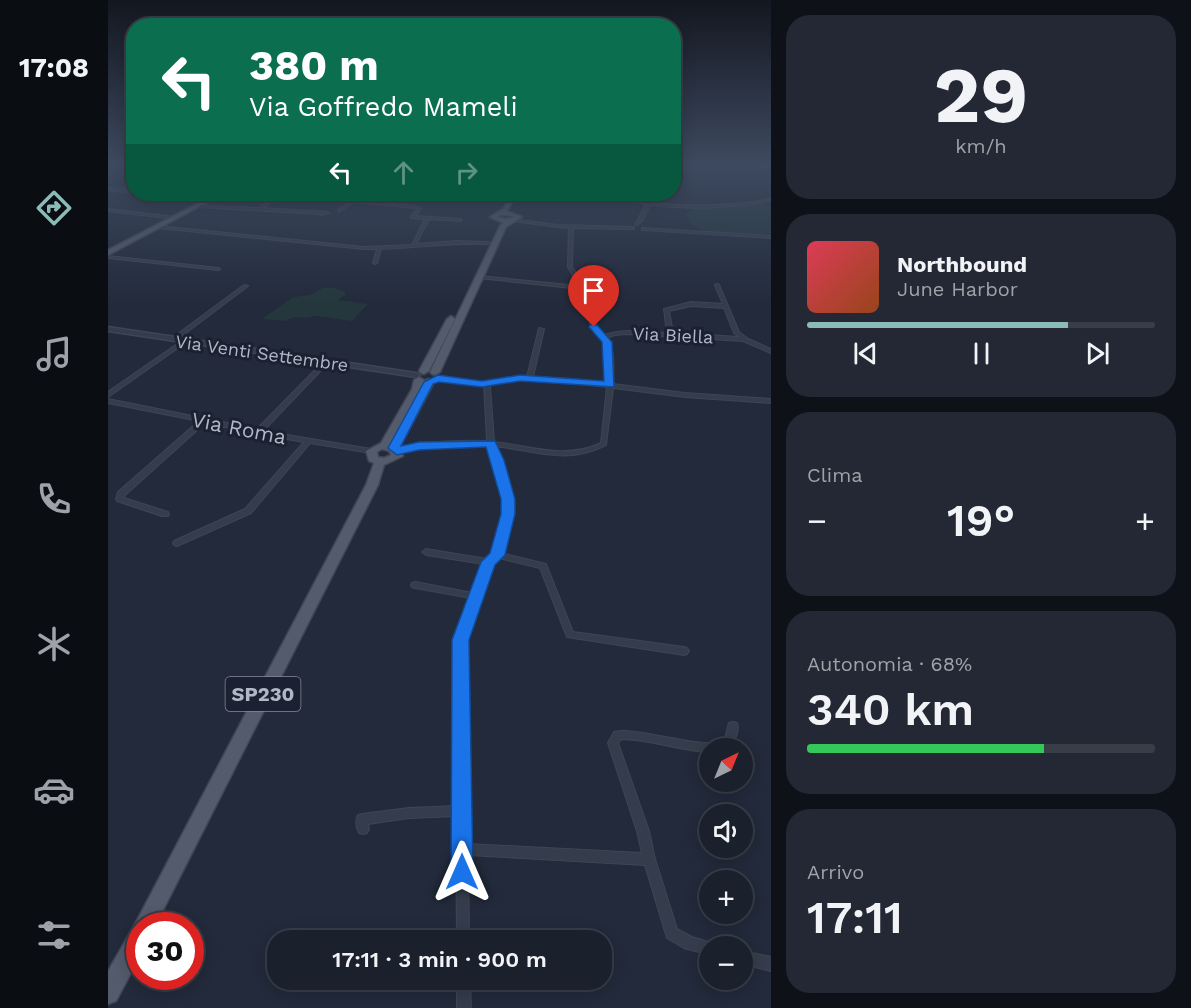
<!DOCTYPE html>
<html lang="it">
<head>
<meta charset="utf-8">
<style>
  body { margin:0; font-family:"Work Sans",sans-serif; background:#232834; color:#f1f3f6; height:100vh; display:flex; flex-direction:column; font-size:22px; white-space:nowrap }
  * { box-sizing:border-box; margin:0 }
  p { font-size:20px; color:#9fa3a9 }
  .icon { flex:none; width:33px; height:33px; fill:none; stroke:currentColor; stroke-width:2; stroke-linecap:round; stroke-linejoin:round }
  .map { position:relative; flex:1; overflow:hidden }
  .drawer { display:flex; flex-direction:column; gap:15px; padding:15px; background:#0e1218; width:420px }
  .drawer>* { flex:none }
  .banner { position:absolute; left:18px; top:18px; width:555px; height:183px; border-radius:24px; box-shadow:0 3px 15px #0003,0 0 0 2px #383e48; background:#0b6e4f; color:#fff; overflow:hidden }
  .needle { width:39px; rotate:43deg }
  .fabs { position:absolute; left:591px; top:738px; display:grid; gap:12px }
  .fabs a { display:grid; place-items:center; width:54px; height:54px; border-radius:50%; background:#1a202c; box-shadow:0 3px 15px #0003,0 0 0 2px #383e48; font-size:30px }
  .speed { position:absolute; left:18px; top:912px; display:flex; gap:12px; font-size:30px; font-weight:700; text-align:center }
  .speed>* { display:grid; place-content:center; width:78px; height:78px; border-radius:50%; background:#1a202c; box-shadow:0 3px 15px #0003,0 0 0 2px #383e48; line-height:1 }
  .speed .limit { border:9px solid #d22; background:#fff; color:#111 }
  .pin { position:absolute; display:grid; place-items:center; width:51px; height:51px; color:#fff; margin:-62px -26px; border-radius:50% 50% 50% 0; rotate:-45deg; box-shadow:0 0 6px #0007 }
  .pin .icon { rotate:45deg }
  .me { position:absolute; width:66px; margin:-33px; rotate:0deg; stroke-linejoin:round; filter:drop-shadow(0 0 4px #0008) }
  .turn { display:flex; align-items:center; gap:21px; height:126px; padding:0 24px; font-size:27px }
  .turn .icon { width:78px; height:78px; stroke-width:2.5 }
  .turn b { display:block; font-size:42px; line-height:51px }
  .lanes { display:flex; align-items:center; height:57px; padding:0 24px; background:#0003; justify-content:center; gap:30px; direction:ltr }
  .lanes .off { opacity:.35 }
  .big { font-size:45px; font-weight:600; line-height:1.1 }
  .drawer .tile { flex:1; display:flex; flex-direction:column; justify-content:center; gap:9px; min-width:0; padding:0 21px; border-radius:24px; background:#232834 }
  .drawer .dial { align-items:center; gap:0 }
  .dial b { font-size:78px; line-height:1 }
  .song { display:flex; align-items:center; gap:18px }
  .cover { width:72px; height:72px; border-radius:9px; background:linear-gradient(135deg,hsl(350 70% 55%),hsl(20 70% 35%)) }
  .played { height:6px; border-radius:3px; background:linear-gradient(90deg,#8bbbb9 75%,#383e48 75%) }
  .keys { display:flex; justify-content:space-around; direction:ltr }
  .heat { display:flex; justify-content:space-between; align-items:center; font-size:33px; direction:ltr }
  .charge { height:9px; border-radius:4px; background:linear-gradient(90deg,#34c759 68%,#383e48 0) }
  .trip { position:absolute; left:159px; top:930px; width:345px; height:60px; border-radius:24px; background:#1a202c; box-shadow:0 3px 15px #0003,0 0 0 2px #383e48; font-weight:600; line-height:60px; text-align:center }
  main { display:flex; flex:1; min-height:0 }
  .tab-bar { display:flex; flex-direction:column; width:108px; justify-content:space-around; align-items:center; background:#0a0d12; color:#9fa3a9 }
  .tab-bar .icon { width:42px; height:42px }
  .tab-bar .on { color:#8bbbb9 }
  .tab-bar b { font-size:27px; color:#f1f3f6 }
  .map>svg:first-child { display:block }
  .green { fill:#24373c }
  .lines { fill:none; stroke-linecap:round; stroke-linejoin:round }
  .minor-casing { stroke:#3f4554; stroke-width:2 }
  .tertiary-casing { stroke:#3f4554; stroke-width:3 }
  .primary-casing { stroke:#3f4554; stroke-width:3 }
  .minor { fill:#353c4b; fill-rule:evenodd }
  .tertiary { fill:#353c4b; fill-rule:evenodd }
  .primary { fill:#535b6c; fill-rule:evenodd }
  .route { fill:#1a73e8; stroke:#114b97; stroke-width:1.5 }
  .labels { text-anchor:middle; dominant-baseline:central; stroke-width:6; stroke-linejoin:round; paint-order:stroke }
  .far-street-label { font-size:18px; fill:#b1b7c7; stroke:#1b2130 }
  .shield { fill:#1b2130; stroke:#848a9a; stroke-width:1.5 }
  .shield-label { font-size:20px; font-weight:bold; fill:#b1b7c7 }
  .street-label { font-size:21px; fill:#b1b7c7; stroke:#1b2130 }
</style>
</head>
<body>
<main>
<nav class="tab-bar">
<b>17:08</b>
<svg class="icon on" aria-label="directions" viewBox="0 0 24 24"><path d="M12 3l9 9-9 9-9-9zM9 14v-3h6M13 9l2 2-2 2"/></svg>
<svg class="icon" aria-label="music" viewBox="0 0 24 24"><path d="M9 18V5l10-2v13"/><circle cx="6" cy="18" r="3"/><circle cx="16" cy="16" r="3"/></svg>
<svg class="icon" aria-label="phone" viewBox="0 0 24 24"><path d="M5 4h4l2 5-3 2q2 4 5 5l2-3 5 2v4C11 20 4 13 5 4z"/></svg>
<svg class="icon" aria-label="climate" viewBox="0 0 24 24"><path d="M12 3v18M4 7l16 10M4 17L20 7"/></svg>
<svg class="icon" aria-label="car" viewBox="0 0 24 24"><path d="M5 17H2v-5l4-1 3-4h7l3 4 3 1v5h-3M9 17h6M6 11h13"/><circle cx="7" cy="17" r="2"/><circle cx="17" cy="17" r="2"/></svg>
<svg class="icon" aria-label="filters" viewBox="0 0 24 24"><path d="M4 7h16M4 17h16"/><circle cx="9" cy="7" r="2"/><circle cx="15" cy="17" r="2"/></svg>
</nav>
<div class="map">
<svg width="663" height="1008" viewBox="0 0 663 1008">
  <rect width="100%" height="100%" fill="#222a3b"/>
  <path class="green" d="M 655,203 L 663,207 L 663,235 L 600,233 L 582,224 L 578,214 L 586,207 L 624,207 Z
    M 215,288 L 227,288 L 237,292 L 237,295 L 230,300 L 260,304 L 244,321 L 208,316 L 195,318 L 187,317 L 177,321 L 154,319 L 185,297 L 202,295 Z"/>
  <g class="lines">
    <g class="minor-casing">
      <path id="minor" d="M 652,164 L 657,164 L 663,167 L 663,169 Z
        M 26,183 L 26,186 L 16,190 L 26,191 L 26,193 L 0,190 L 0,188 L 12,189 Z
        M 33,194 L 40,194 L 99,201 L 97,202 Z
        M 171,194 L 308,206 L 313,209 L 307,216 L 352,219 L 354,220 L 352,221 L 321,219 L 308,244 L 349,241 L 380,242 L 382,243 L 380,244 C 344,242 309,248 273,249 L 269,263 L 267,264 L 265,263 L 269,249 L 256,249 L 50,228 L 48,227 L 50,226 L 256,247 L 304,245 L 317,219 L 303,218 L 303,216 L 309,209 L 307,208 L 246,202 L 231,212 L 230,210 L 242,202 L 174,195 L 154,208 L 219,212 L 221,213 L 213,215 L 211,214 L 89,207 L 87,206 L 89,205 L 150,208 Z
        M 486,194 C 504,194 524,204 541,201 L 543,203 C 583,207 623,206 663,199 L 663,201 C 623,208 582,210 542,205 L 534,221 L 529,225 L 527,224 L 530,220 L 538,204 L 486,195 Z
        M 0,209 L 67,217 L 69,218 L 67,219 L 0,211 Z
        M 404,219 L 449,225 L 526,227 L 526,229 L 525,229 L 465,228 L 464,267 L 478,288 L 483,298 L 489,327 L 496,335 C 516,328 538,332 559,333 L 556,309 L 583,302 L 615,304 L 607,285 L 609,284 L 611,285 L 631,332 L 640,339 L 663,349 L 663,353 L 635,341 L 518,334 L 507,335 L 498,338 C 508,349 505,370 505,384 L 577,393 L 663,399 L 663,403 L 577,397 L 505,388 L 498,445 C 458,465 429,451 387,446 L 398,473 L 404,509 L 393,553 L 438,564 L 465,632 L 576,647 L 579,648 L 581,651 L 579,654 L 576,655 L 459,637 L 432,568 L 391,558 L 385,563 L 357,640 L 360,844 L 534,853 L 529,831 L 500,743 L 506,732 C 528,726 601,752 615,740 C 619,737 619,728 621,723 L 625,722 L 629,723 C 632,731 626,743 620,748 L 602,748 L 602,752 C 572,751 542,739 513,739 L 510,743 L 541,831 L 547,859 L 569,929 L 584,937 L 607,944 L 607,946 L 602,946 L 602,955 L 576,948 L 559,938 L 537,865 L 360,855 L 361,940 L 349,940 L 348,816 L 301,818 L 260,824 L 261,829 L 259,833 L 255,834 L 251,833 C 248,827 247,821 250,815 L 254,814 L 301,808 L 348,806 L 347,640 L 363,598 L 307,588 L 304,587 L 303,585 L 304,583 L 307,582 L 365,593 L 376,564 L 318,555 L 314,552 L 318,549 L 379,559 L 385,554 L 396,509 L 390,473 L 380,445 C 350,444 319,445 289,453 L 286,451 L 287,450 C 317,441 348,440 379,441 L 376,385 L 330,380 L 327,378 L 330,376 L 374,382 L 412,376 L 419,377 L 431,328 L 436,329 L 425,377 L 465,379 L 499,383 L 498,351 L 496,342 L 483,327 L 479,298 L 473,289 L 371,278 L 369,277 L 371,276 L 471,286 L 460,267 L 461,228 L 449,227 L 405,221 L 403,220 ZM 583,306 L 616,308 L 626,333 L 631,337 L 565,333 L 561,311 ZM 412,380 L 465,383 L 499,387 L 493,443 C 457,460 423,446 386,442 L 382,386 L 384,384 Z
        M 534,228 L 663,236 L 663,238 L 535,230 L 534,230 Z
        M 0,256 L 110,268 L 112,269 L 110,270 L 0,258 Z
        M 136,285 L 140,286 L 67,341 L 63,341 L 63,339 Z
        M 75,340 L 78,342 L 77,343 L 0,397 L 0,392 Z
        M 218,360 L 220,361 L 220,363 L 155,431 L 263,449 L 265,450 L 266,451 L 265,452 L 263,453 L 202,443 L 143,513 L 69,546 L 66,545 L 65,543 L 66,541 L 137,509 L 196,442 L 150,434 L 97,423 L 17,495 L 16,498 L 60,512 L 61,514 L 60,516 L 54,516 L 9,501 L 8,499 L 10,492 L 91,421 L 0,403 L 0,399 L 149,429 L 216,361 Z
        M 634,951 L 663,957 L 663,971 L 634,964 Z
        M 349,980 L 362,980 L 363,1008 L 349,1008 Z"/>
    </g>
    <g class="tertiary-casing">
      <path id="tertiary" d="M 0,327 L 308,373 L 312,375 L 308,377 L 0,331 Z"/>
    </g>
    <g class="primary-casing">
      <path id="primary" d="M 108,194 L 115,194 L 0,255 L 0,250 Z
        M 403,194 L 409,194 L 399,211 L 414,217 L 398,227 L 332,372 L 327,375 L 324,374 L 322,372 L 392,226 L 395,223 L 382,217 L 396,208 ZM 392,215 L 401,215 L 406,217 L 398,219 L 389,217 Z
        M 343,316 L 347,319 L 321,371 L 316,374 L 313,373 L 311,371 L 339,319 Z
        M 311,377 L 316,380 L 315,385 L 318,380 L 321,379 L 326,382 L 291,448 L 295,456 L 276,465 L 270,485 L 47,926 L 32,926 L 32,956 L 8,1001 L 0,1004 L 0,971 L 26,926 L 258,485 L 266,463 L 261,461 L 258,451 L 273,443 L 304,389 L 306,380 ZM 274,449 L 281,451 L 283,455 L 276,458 L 270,457 L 269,452 Z"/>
    </g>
    <use href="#minor" class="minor"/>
    <use href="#tertiary" class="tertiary"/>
    <use href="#primary" class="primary"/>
  </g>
  <linearGradient id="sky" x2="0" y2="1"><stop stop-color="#131720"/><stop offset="0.54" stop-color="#3e4a60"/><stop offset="1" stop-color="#3e4a60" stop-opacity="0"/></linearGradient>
  <rect width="663" height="305" fill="url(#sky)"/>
  <path class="route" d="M 482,325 L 489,325 L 504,342 L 506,387 L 412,381 L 374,387 L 331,382 L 325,384 L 293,446 L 311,442 L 387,441 L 396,460 L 407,499 L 407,514 L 397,555 L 387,565 L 361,640 L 365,872 L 362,879 L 354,883 L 347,879 L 343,872 L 344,640 L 373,562 L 382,553 L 393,514 L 393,499 L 378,447 L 311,450 L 289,455 L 280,448 L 316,382 L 330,375 L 374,381 L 412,375 L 496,381 L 494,342 L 481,327 Z"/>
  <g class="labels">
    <g class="far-street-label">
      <text transform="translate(565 335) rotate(3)">Via Biella</text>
      <text transform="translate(154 353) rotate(8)">Via Venti Settembre</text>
    </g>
    <rect class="shield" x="117.5" y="677" width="75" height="34" rx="4.5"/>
    <g class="shield-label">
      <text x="155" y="694">SP230</text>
    </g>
    <g class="street-label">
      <text transform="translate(131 428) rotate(11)">Via Roma</text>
    </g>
  </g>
</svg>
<div class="fabs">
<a><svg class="needle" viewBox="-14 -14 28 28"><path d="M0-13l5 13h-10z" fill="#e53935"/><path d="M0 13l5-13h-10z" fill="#9fa3a9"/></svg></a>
<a><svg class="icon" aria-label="sound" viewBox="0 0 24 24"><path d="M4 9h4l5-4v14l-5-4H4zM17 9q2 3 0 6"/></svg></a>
<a>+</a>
<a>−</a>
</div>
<div class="speed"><div class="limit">30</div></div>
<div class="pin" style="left:486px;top:327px;background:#d93025"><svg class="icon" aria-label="arrive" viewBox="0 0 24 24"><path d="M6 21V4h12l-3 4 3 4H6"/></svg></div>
<svg class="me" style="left:354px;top:872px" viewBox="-20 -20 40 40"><path d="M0-17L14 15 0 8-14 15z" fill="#1a73e8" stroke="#fff" stroke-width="4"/></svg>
<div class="trip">17:11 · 3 min · 900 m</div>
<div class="banner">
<div class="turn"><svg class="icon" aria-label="left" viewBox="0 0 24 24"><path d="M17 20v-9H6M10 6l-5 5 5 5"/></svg><div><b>380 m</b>Via Goffredo Mameli</div></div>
<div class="lanes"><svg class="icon" aria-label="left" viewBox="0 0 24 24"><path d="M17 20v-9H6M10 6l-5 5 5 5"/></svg><svg class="icon off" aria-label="ahead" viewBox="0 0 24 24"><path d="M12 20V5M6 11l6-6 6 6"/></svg><svg class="icon off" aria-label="right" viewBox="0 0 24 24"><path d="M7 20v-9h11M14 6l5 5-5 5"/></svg></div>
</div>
</div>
<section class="drawer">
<div class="tile dial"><b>29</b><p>km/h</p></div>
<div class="tile">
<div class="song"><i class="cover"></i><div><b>Northbound</b><p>June Harbor</p></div></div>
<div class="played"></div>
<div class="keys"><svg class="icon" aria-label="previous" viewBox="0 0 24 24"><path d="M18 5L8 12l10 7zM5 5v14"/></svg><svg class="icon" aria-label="pause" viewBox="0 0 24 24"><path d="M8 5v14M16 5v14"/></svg><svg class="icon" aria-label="next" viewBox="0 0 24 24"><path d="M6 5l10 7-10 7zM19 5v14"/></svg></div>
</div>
<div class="tile"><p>Clima</p>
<div class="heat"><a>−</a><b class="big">19°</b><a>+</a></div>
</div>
<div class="tile"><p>Autonomia · 68%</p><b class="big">340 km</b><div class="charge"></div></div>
<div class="tile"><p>Arrivo</p><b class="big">17:11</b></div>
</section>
</main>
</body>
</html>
